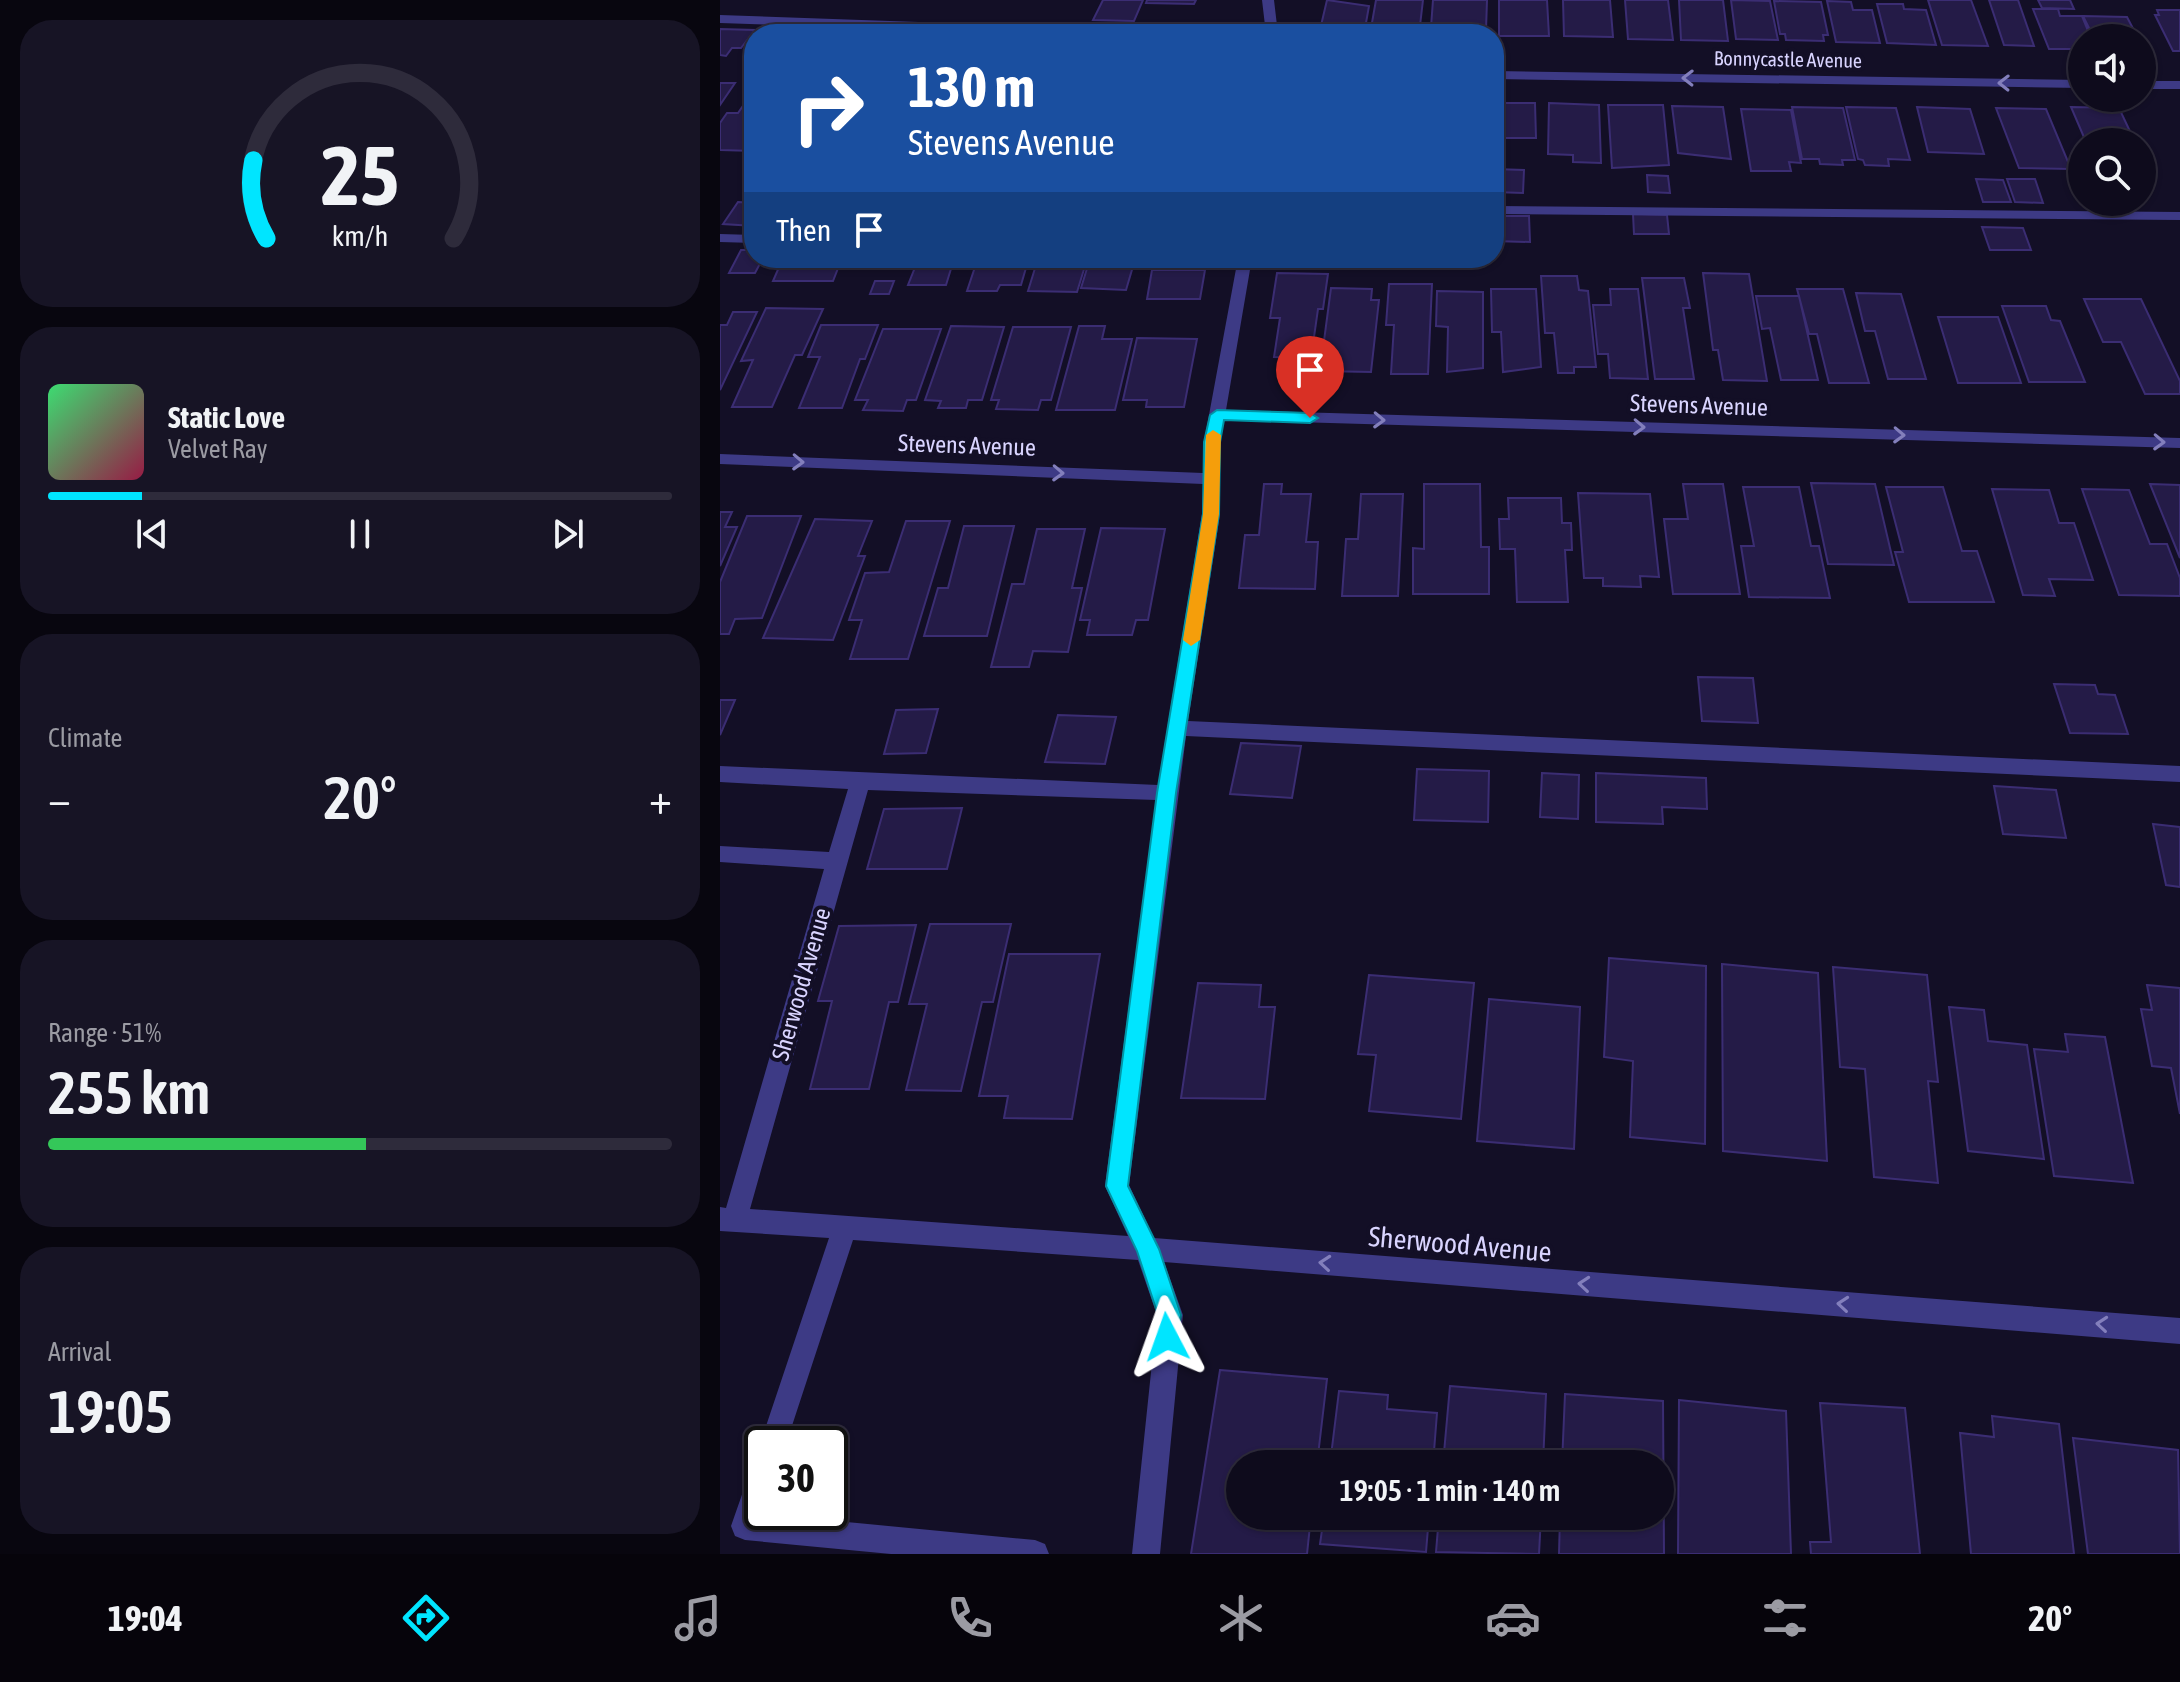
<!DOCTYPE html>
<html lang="en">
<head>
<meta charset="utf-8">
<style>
  body { margin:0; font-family:"Asap Condensed",sans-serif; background:#171425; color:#f1f3f6; height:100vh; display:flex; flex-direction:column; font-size:30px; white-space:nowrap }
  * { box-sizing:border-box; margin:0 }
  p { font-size:26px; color:#9b9ba3 }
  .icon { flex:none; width:44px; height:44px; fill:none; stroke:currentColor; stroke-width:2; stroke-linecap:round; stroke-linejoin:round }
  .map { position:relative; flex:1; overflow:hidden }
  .panel { display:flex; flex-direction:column; gap:20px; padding:20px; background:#08060f; width:720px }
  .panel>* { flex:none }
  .banner { position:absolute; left:24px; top:24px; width:760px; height:244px; border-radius:32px; box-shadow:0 2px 6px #0004,0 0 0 2px #2e2b3b; background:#1a4fa0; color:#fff; overflow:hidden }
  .fabs { position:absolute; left:1348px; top:24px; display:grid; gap:16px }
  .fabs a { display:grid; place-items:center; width:88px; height:88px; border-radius:50%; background:#0e0b1c; box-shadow:0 2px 6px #0004,0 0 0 2px #2e2b3b; font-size:40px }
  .speed { position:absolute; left:24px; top:1426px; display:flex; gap:16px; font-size:40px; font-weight:700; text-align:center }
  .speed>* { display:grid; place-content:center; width:104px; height:104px; border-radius:50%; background:#0e0b1c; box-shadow:0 2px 6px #0004,0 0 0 2px #2e2b3b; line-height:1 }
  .speed .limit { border:4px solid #111; border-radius:12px; background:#fff; color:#111 }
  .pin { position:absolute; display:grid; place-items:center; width:68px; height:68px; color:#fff; margin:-82px -34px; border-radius:50% 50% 50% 0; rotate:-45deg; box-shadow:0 0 8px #0007 }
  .pin .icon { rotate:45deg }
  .me { position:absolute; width:88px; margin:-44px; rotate:356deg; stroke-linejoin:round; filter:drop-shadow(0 0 6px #0008) }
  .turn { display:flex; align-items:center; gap:28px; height:168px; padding:0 32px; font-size:36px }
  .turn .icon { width:104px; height:104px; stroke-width:2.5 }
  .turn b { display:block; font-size:56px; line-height:68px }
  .then { display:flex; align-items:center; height:76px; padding:0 32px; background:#0003; gap:16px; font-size:30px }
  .big { font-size:60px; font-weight:600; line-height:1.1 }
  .panel .card { flex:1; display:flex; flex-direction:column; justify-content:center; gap:12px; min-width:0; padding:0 28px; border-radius:32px; background:#171425 }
  .panel .dial { align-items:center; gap:0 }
  .dial svg { height:208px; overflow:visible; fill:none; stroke:#2e2b3b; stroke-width:7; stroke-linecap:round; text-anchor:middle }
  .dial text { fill:#f1f3f6; stroke:none }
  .song { display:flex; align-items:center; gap:24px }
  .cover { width:96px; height:96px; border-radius:12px; background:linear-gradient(135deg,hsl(140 70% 55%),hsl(340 70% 35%)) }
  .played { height:8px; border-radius:4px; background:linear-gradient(90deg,#00e5ff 15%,#2e2b3b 15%) }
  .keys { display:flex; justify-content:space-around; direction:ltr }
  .heat { display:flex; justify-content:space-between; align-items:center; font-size:44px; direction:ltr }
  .charge { height:12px; border-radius:6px; background:linear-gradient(90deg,#34c759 51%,#2e2b3b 0) }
  .trip { position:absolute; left:506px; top:1450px; width:448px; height:80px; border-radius:40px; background:#0e0b1c; box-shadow:0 2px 6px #0004,0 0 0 2px #2e2b3b; font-weight:600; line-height:80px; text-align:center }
  .tab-bar { display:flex; height:128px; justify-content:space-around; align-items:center; background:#06040b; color:#9b9ba3 }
  .tab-bar .icon { width:56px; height:56px }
  .tab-bar .active { color:#00e5ff }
  .tab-bar b { font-size:36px; color:#f1f3f6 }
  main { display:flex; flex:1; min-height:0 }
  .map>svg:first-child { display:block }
  .building { fill:#241b47; stroke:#3b2d73; stroke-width:2 }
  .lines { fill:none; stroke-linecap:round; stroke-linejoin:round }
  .minor { fill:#3d3a85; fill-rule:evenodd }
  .oneway { stroke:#837fbc }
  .route { fill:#00e5ff; stroke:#0095a6; stroke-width:2 }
  .slow { fill:#f59e0b }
  .labels { text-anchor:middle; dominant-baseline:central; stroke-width:8; stroke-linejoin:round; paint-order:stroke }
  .far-street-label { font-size:20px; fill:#d9d4ff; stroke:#130f26 }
  .street-label { font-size:24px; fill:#d9d4ff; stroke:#130f26 }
  .near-street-label { font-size:28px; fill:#d9d4ff; stroke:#130f26 }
</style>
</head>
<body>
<main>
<section class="panel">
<div class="card dial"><svg viewBox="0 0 100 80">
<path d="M14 69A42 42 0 1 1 86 69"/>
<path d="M14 69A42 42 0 0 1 9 39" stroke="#00e5ff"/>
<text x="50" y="56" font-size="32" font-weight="700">25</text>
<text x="50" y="72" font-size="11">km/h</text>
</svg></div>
<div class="card">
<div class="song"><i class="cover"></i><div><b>Static Love</b><p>Velvet Ray</p></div></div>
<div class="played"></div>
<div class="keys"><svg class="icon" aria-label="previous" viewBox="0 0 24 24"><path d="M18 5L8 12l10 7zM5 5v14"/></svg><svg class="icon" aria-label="pause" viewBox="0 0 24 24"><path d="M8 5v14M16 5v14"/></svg><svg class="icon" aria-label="next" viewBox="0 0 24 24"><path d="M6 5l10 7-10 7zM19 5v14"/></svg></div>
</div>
<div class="card"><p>Climate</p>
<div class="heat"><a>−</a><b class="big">20°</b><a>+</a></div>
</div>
<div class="card"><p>Range · 51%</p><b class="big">255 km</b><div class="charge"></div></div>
<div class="card"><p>Arrival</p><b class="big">19:05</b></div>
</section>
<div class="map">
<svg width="1460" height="1554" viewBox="0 0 1460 1554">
  <rect width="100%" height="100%" fill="#130f26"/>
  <path class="building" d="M 383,0 L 423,0 L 414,21 L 373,20 Z
    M 427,0 L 476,0 L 474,4 L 426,3 Z
    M 607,0 L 649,6 L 644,34 L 599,34 Z
    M 656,0 L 703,0 L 699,34 L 650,34 Z
    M 713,0 L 767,0 L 766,30 L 705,34 L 705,27 L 711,27 Z
    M 779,0 L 827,0 L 829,36 L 779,36 Z
    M 843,0 L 890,0 L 893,37 L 844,36 Z
    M 905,0 L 948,0 L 953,40 L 908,39 Z
    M 959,0 L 1003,0 L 1008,41 L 961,40 Z
    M 1011,0 L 1050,1 L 1058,40 L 1016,39 Z
    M 1208,0 L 1251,0 L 1268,46 L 1222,45 Z
    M 1269,0 L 1298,0 L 1314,46 L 1284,45 Z
    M 1318,0 L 1350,0 L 1354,9 L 1322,8 Z
    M 1054,1 L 1101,2 L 1108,35 L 1103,35 L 1104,41 L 1066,40 L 1065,34 L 1060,34 Z
    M 1107,1 L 1131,2 L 1133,10 L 1152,10 L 1160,43 L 1116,42 Z
    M 1157,4 L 1183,4 L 1184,9 L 1206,10 L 1216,45 L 1167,43 Z
    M 1313,9 L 1338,9 L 1340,16 L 1362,16 L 1371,38 L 1362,38 L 1362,49 L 1329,49 Z
    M 1437,10 L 1460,10 L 1460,51 L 1453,51 L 1435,15 L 1439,15 Z
    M 1363,16 L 1407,17 L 1418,38 L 1374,38 Z
    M 95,28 L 113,28 L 109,34 L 62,34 L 64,30 L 93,31 Z
    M 0,29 L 35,30 L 21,48 L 12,48 L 6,56 L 0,55 Z
    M 0,83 L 15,83 L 0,105 Z
    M 29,97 L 34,97 L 34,151 L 0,150 L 0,123 L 7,113 L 18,113 Z
    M 775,103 L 815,103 L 816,138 L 774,138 Z
    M 829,103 L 879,105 L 881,163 L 853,162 L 853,155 L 828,154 Z
    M 888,105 L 943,105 L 949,165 L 892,168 Z
    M 952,106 L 1003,107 L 1011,159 L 958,153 Z
    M 1072,107 L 1123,108 L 1135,160 L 1122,160 L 1123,165 L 1100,164 L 1099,159 L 1082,159 Z
    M 1126,107 L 1176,108 L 1190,160 L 1168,159 L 1169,166 L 1145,165 L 1143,160 L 1138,159 Z
    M 1197,107 L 1250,109 L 1264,154 L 1208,152 Z
    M 1351,107 L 1399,108 L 1415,142 L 1366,142 Z
    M 1276,108 L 1326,109 L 1351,169 L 1299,168 Z
    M 1021,109 L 1071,110 L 1081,163 L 1069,162 L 1071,171 L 1031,171 Z
    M 774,169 L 804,170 L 803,193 L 774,192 Z
    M 927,175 L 948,176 L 950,193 L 928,192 Z
    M 1256,179 L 1283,180 L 1291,202 L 1263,202 Z
    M 1287,179 L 1315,179 L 1323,203 L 1295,202 Z
    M 18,202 L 34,203 L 34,226 L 3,224 Z
    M 913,214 L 947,215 L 949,234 L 914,234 Z
    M 774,216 L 809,216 L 810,242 L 774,241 Z
    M 1262,227 L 1303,228 L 1311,250 L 1270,250 Z
    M 21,250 L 34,250 L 34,258 L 43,258 L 35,273 L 9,273 Z
    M 63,258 L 122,258 L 113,281 L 53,281 Z
    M 234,259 L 226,285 L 188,285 L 198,260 Z
    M 257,261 L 308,261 L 301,285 L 280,285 L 277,291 L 247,291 Z
    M 369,262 L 414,263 L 406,290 L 361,288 Z
    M 316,265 L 365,266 L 357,292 L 308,291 Z
    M 432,270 L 485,270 L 480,299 L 427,299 Z
    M 557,273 L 608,274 L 603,309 L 598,309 L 591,358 L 554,357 L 560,318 L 550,318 Z
    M 983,273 L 1029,274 L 1047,381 L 1003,380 L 998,350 L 993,350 Z
    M 821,276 L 857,276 L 859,290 L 868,291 L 876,367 L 854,367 L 854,373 L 838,373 L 834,333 L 825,333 Z
    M 922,278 L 964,278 L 970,308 L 963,308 L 974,379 L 935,379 Z
    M 155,281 L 174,281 L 169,294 L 150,294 Z
    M 669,284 L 712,284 L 708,374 L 671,374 L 674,325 L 666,325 Z
    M 611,288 L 652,289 L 651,300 L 659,300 L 651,372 L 600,371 Z
    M 771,289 L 816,289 L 821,367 L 783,372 L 781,332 L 772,332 Z
    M 890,289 L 918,289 L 928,379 L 890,378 L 888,354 L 878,354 L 873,305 L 891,305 Z
    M 1077,289 L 1123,289 L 1149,383 L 1109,383 L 1097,334 L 1089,334 Z
    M 717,291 L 763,292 L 763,368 L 727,372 L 728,327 L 716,326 Z
    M 1136,293 L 1181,294 L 1206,379 L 1168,379 L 1155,331 L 1145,331 Z
    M 1036,296 L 1079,296 L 1098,380 L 1061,380 L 1050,328 L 1042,329 Z
    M 1364,299 L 1421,299 L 1460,381 L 1460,394 L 1425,394 L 1401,342 L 1383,342 Z
    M 1282,306 L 1326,306 L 1331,320 L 1340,321 L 1365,382 L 1309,382 Z
    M 46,308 L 103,309 L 82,355 L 75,355 L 52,407 L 12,407 L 33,360 L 21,361 Z
    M 13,312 L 37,312 L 0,390 L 0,325 L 7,325 Z
    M 1218,317 L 1278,317 L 1301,383 L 1238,383 Z
    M 101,325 L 158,325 L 145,359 L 140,359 L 122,408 L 79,408 L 100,357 L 88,357 Z
    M 231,326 L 284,327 L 262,400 L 248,400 L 246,408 L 218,408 L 221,401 L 205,400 Z
    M 359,326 L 385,326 L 382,339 L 412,339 L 395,410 L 336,410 Z
    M 293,327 L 351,327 L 331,400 L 321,400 L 318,410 L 276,409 L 279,400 L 271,400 Z
    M 163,329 L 221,329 L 196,400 L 187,400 L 183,411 L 143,410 L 148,400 L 135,400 Z
    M 417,338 L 477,339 L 464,407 L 426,407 L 427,400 L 403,400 Z
    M 1091,483 L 1155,484 L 1174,565 L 1108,564 Z
    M 544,484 L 562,484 L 561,494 L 591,494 L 586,542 L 598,542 L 595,589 L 519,588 L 525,535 L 539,535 Z
    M 704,484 L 760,484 L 761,547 L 769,547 L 769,594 L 693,594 L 693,548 L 704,549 Z
    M 963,484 L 1003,484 L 1020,594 L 953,594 L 944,519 L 968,519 Z
    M 1430,484 L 1460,485 L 1460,558 Z
    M 1023,487 L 1079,487 L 1091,546 L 1099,546 L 1110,598 L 1029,597 L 1021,546 L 1034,546 Z
    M 1166,487 L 1223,487 L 1242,551 L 1257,551 L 1274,602 L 1189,602 L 1175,552 L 1183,552 Z
    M 1272,489 L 1329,490 L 1339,523 L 1354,523 L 1373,580 L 1329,579 L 1335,596 L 1303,595 Z
    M 1362,489 L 1409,490 L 1430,544 L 1447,544 L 1460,578 L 1460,596 L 1399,595 Z
    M 858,493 L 930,494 L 939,577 L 920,576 L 921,587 L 883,586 L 883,578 L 864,578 Z
    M 641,494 L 683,494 L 678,596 L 622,596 L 626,539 L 638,539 Z
    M 788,498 L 841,498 L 842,523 L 851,523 L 852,550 L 845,550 L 848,602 L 797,602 L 795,549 L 780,549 L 779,519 L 789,519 Z
    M 0,512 L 12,512 L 5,527 L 17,527 L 0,566 Z
    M 27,516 L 81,516 L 42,618 L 15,619 L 9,634 L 0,634 L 0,582 Z
    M 95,519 L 152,521 L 138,556 L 145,556 L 113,640 L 43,638 Z
    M 186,521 L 230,521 L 188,659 L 130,659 L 142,620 L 129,620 L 145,573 L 169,572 Z
    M 244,526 L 294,526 L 267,636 L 204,636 L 218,588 L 228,588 Z
    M 381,528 L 445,529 L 428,620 L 416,620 L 412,635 L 367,635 L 370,620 L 360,620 Z
    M 317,529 L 365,529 L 352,588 L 362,588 L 348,652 L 313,651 L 309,667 L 271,667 L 292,584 L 304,584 Z
    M 978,677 L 1033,678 L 1038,723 L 982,721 Z
    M 1334,684 L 1375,685 L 1378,694 L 1395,695 L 1408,734 L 1350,733 Z
    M 0,700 L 15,700 L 0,735 Z
    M 218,709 L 206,753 L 164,754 L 176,710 Z
    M 338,715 L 396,717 L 385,764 L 325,762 Z
    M 521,743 L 581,746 L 572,798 L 510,794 Z
    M 697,769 L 769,771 L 768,822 L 694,820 Z
    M 822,773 L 859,775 L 858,819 L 820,817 Z
    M 876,773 L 986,778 L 987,809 L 942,807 L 943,824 L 876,822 Z
    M 1274,786 L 1336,790 L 1346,838 L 1283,834 Z
    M 242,808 L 227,869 L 147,869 L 164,809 Z
    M 1433,824 L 1460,827 L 1460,887 L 1446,885 Z
    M 210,924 L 291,924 L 273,1002 L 262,1002 L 241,1091 L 186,1090 L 207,1004 L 189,1004 Z
    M 196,925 L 178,1002 L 169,1002 L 149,1089 L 90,1089 L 112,1001 L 98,1001 L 119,926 Z
    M 289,954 L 380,954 L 352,1119 L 284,1118 L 288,1096 L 259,1096 Z
    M 889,958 L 986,966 L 985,1144 L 910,1137 L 913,1061 L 884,1057 Z
    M 1002,964 L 1098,973 L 1107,1161 L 1003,1151 Z
    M 1113,967 L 1207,975 L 1218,1082 L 1208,1081 L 1218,1183 L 1154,1177 L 1145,1069 L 1120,1067 Z
    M 649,975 L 754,983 L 741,1119 L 649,1111 L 656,1055 L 638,1054 Z
    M 478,983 L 541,985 L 539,1007 L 555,1007 L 545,1099 L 461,1098 Z
    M 1427,985 L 1460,988 L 1460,1114 L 1451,1068 L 1432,1066 L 1421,1009 L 1432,1010 Z
    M 769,999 L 860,1007 L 854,1149 L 757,1141 Z
    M 1229,1007 L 1264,1010 L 1268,1041 L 1307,1045 L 1324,1159 L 1248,1151 Z
    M 1345,1034 L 1385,1037 L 1413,1183 L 1334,1176 L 1314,1049 L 1348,1052 Z
    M 500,1370 L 607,1379 L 597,1464 L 520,1464 L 520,1516 L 591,1516 L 587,1554 L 471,1554 Z
    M 730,1386 L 826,1394 L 823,1464 L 723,1464 Z
    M 619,1391 L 668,1395 L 667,1409 L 717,1413 L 713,1464 L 610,1464 Z
    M 845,1394 L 943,1401 L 944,1554 L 839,1554 L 840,1516 L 940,1516 L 940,1464 L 842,1464 Z
    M 959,1400 L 1066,1411 L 1071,1554 L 958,1554 Z
    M 1100,1403 L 1185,1408 L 1200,1554 L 1091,1554 L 1090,1542 L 1111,1542 Z
    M 1272,1416 L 1339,1424 L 1354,1554 L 1251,1554 L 1240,1433 L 1274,1437 Z
    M 1353,1438 L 1458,1450 L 1460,1554 L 1368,1554 Z
    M 604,1516 L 709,1516 L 706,1552 L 600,1544 Z
    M 719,1516 L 821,1516 L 819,1554 L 716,1552 Z"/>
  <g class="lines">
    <path class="minor" d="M 542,0 L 554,0 L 558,34 L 546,34 Z
      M 0,15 L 426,30 L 432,34 L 321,34 L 0,23 Z
      M 774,71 L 1362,80 L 1362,88 L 774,79 Z
      M 1422,81 L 1460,81 L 1460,89 L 1422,89 Z
      M 774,206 L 1460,212 L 1460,220 L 774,214 Z
      M 0,234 L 34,235 L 34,243 L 0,242 Z
      M 518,258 L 532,258 L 506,410 L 1460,438 L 1460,448 L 504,420 L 500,442 L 500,514 L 468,721 L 1460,766 L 1460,782 L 466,736 L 409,1185 L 434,1238 L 1460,1318 L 1460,1344 L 444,1262 L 463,1315 L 440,1554 L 412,1554 L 437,1315 L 418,1260 L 133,1240 L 66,1444 L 42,1444 L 42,1450 L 40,1444 L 109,1238 L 0,1231 L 0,1207 L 6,1208 L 104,869 L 0,862 L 0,846 L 109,852 L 128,789 L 0,782 L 0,766 L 438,785 L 482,514 L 483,484 L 0,464 L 0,454 L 483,473 L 484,442 ZM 148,790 L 436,800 L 385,1186 L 408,1236 L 30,1209 Z
      M 42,1462 L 43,1514 L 315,1540 L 325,1544 L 329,1554 L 171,1554 L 25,1540 L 15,1536 L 11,1526 L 32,1466 Z"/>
  </g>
  <defs><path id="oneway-chevron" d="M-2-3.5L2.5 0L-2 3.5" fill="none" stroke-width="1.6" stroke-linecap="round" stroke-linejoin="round" transform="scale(2)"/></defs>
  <g class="oneway">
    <use href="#oneway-chevron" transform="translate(968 78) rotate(-179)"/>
    <use href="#oneway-chevron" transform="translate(1284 83) rotate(-179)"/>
    <use href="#oneway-chevron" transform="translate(659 420) rotate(2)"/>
    <use href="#oneway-chevron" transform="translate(919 427) rotate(2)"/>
    <use href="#oneway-chevron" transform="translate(1179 435) rotate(2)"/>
    <use href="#oneway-chevron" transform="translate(1439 442) rotate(2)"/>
    <use href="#oneway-chevron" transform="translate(78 462) rotate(2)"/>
    <use href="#oneway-chevron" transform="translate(338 473) rotate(2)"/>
    <use href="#oneway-chevron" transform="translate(605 1263) rotate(-175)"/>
    <use href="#oneway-chevron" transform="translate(864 1284) rotate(-175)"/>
    <use href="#oneway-chevron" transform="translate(1123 1304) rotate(-175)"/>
    <use href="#oneway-chevron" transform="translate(1382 1324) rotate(-175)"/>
  </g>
  <path class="route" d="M 497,410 L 590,413 L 598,418 L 590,423 L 504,420 L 500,442 L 499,514 L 456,793 L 408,1186 L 439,1249 L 461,1315 L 455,1345 L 447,1349 L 439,1345 L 435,1337 L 438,1315 L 417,1251 L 386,1186 L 437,793 L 483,514 L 484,442 L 490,415 Z"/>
  <path class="slow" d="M 493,430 L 501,435 L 499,514 L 480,640 L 471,646 L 463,640 L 483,514 L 486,435 Z"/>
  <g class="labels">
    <g class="far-street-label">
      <text transform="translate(1068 59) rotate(1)">Bonnycastle Avenue</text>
    </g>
    <g class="street-label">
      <text transform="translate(979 405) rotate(2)">Stevens Avenue</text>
      <text transform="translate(247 445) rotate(2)">Stevens Avenue</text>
      <text transform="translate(81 984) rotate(-74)">Sherwood Avenue</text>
    </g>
    <g class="near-street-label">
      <text transform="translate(740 1244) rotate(5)">Sherwood Avenue</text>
    </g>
  </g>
</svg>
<div class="fabs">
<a><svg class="icon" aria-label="sound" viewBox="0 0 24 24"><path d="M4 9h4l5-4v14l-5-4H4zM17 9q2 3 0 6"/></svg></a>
<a><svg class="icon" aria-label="search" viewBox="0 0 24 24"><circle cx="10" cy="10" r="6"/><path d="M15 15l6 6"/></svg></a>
</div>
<div class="speed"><div class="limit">30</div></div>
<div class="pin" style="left:590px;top:418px;background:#d93025"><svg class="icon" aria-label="arrive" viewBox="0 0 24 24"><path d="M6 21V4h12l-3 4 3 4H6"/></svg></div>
<svg class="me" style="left:447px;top:1337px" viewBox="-20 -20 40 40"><path d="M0-17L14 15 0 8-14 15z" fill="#00e5ff" stroke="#fff" stroke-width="4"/></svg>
<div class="trip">19:05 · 1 min · 140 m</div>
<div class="banner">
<div class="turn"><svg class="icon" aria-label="right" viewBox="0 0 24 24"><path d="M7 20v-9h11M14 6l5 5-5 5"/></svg><div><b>130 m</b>Stevens Avenue</div></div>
<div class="then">Then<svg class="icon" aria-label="arrive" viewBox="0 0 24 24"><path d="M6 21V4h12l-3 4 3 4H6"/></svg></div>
</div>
</div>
</main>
<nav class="tab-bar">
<b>19:04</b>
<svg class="icon active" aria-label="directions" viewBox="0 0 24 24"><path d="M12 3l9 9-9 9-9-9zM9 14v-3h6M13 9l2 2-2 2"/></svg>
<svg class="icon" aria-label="music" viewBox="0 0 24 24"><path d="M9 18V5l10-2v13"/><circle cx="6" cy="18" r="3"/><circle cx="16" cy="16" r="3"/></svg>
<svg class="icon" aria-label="phone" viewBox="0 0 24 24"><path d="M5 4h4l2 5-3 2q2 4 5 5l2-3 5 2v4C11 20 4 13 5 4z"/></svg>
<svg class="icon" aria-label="climate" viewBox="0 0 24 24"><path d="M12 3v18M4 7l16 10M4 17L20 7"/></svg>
<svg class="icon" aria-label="car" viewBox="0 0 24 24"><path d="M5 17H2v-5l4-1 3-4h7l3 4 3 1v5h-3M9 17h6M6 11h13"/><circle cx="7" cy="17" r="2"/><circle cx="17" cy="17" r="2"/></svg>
<svg class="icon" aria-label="filters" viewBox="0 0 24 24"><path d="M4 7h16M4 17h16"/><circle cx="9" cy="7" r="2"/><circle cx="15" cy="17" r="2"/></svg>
<b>20°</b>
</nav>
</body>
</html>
